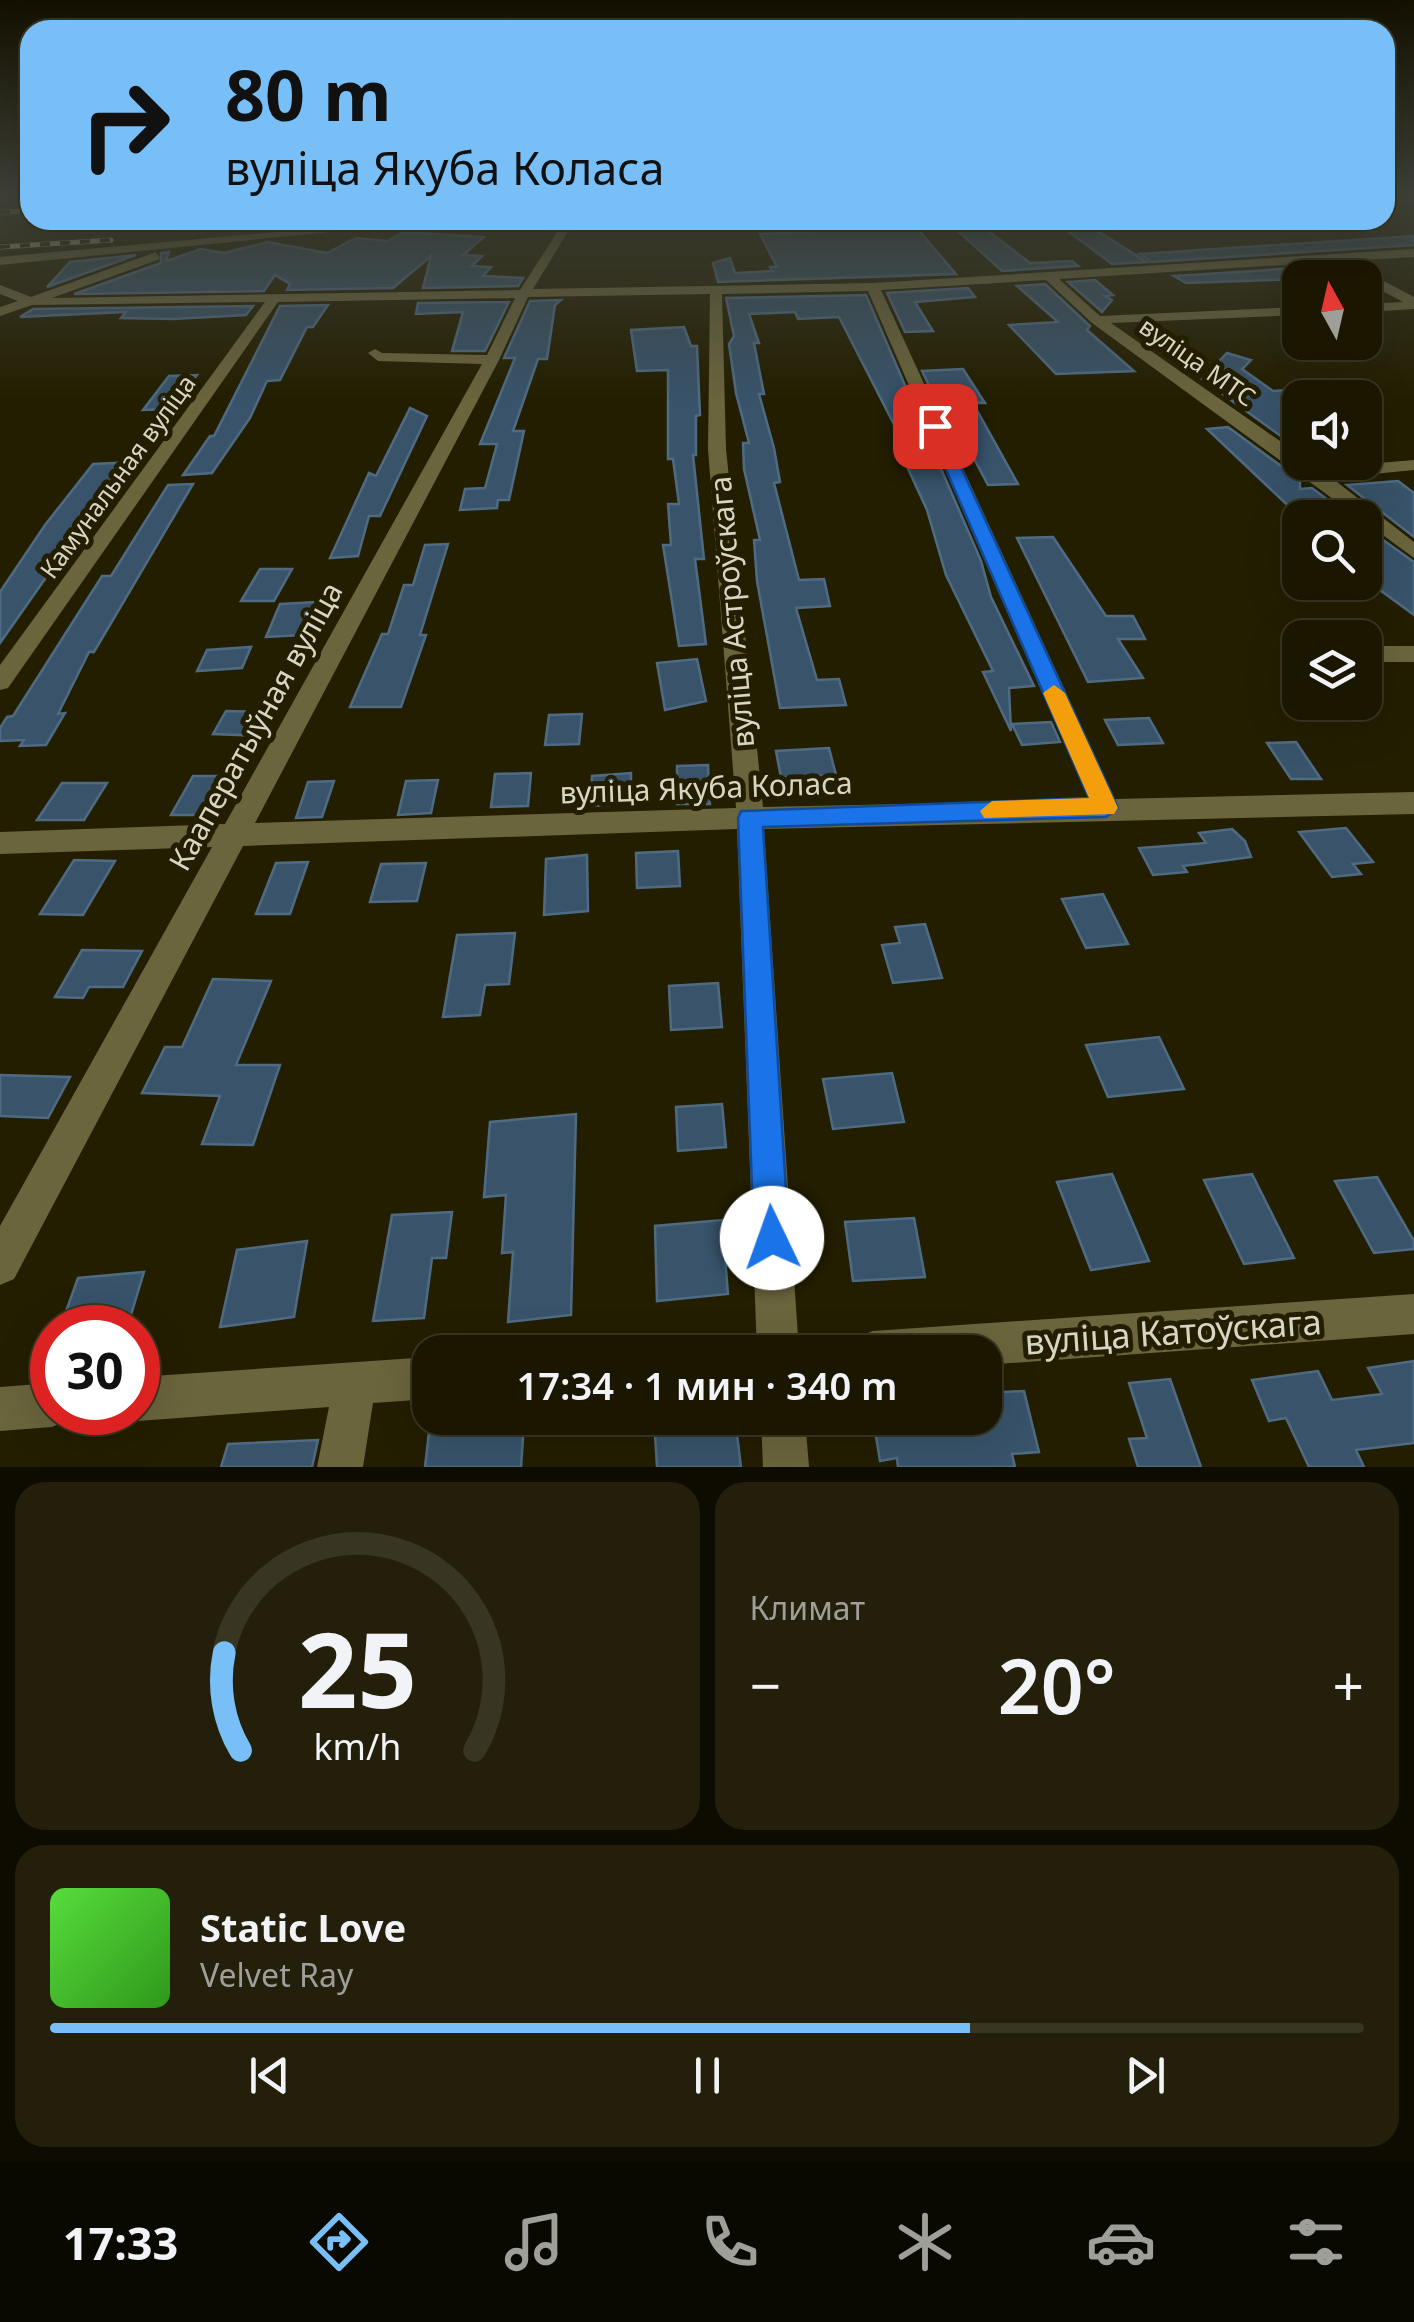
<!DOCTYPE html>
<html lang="ru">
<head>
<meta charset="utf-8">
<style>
  body { margin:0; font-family:"Noto Sans",sans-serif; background:#231f0a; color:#f1f3f6; height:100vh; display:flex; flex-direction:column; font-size:38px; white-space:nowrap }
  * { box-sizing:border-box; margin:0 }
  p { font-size:32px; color:#9f9f99 }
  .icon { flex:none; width:55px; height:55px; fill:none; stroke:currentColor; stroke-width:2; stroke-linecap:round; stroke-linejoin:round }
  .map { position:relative; height:1467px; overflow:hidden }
  .side { display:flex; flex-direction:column; gap:15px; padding:15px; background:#0e0c00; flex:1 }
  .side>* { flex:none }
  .banner { position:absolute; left:20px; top:20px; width:1375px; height:210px; border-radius:30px; box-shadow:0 10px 40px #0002,0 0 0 2px #383522; background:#78bff7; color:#111; overflow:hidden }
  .needle { width:65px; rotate:352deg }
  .tools { position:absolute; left:1282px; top:260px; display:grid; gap:20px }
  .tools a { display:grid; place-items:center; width:100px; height:100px; border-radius:20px; background:#1a1600; box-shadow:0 10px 40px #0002,0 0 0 2px #383522; font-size:50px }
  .speed { position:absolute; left:30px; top:1305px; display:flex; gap:20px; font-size:50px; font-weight:700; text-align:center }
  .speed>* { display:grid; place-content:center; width:130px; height:130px; border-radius:50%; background:#1a1600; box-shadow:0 10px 40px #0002,0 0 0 2px #383522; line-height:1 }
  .speed .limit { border:15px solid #d22; background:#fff; color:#111 }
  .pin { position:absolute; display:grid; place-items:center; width:85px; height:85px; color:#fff; margin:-42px; border-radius:20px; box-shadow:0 5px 15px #0006 }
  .me { position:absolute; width:110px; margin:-55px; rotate:357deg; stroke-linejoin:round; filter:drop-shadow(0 0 8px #0008) }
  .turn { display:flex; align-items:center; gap:35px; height:210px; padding:0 40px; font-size:45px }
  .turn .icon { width:130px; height:130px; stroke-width:2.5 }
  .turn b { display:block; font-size:70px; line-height:85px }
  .big { font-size:75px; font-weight:600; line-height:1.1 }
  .side .widget { flex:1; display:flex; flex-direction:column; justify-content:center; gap:15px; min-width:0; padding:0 35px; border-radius:30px; background:#231f0a }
  .side .dial { align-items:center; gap:0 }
  .dial svg { height:260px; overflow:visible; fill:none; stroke:#383522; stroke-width:7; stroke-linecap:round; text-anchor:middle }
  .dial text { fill:#f1f3f6; stroke:none }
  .song { display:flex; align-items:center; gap:30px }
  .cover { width:120px; height:120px; border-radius:15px; background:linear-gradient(135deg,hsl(110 70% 55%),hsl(110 70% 35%)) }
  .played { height:10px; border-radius:5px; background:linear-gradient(90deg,#78bff7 70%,#383522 70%) }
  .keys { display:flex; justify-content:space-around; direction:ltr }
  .heat { display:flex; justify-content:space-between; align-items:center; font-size:55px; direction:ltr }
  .side .tiles { flex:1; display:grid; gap:15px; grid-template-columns:1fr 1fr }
  .widget:last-child { grid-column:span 2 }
  .trip { position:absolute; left:412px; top:1335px; width:590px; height:100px; border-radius:30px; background:#1a1600; box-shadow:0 10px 40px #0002,0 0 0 2px #383522; font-weight:600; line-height:100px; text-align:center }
  .tab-bar { display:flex; height:160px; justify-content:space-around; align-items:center; background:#0a0900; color:#9f9f99 }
  .tab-bar .icon { width:70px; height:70px }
  .tab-bar .current { color:#78bff7 }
  .tab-bar b { font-size:45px; color:#f1f3f6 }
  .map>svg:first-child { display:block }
  .building { fill:#38536a; stroke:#4f6b83; stroke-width:2.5 }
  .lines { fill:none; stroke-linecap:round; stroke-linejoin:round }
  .minor { fill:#6b653d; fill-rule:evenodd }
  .rail-casing { stroke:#b4b19d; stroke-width:5 }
  .rail { stroke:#231e00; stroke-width:4; stroke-dasharray:10; stroke-linecap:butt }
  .route { fill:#1a73e8; stroke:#114b97; stroke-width:2.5 }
  .slow { fill:#f59e0b }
  .labels { text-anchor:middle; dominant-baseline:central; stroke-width:10; stroke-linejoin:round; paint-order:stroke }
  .far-street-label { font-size:25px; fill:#d7d5c3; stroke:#231e00 }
  .street-label { font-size:30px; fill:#d7d5c3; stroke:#231e00 }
  .near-street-label { font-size:35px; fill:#d7d5c3; stroke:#231e00 }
</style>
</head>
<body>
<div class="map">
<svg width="1414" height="1467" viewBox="0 0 1414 1467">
  <rect width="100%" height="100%" fill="#231e00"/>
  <path class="building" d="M 946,220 L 974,220 L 1030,263 L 1072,261 L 1078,266 L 1002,271 Z
    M 1071,220 L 1080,220 L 1147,262 L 1112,264 L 1065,229 Z
    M 915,226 L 956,274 L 718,282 L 713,263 L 730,258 L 735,273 L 772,271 L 770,267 L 777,267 L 760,234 Z
    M 404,232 L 484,237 L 463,255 L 482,256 L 472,266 L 491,267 L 483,276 L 523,278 L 518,286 L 423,288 L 431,256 L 393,288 L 287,290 L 290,284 L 275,275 L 264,291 L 74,294 L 161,263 L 161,253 L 169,252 L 166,261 L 201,249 L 224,253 L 268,242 L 327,253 L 356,238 L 387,241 Z
    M 1414,236 L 1414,245 L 1152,262 L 1140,254 Z
    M 136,255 L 47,287 L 70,262 Z
    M 1328,266 L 1335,270 L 1331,278 L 1186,283 L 1174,276 Z
    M 1095,280 L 1113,295 L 1105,296 L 1112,300 L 1102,312 L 1068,282 Z
    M 1045,284 L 1090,326 L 1087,330 L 1134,371 L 1056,374 L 1009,325 L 1058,322 L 1017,286 Z
    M 968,288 L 975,297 L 915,302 L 933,331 L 905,332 L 887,293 Z
    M 866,295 L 981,561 L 991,597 L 1034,686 L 1009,688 L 1011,731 L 983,672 L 993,671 L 946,575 L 927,510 L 899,449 L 906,448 L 839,317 L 798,319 L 795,312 L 749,314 L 759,343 L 754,343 L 764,394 L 759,394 L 774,448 L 780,482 L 774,483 L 799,580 L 824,579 L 830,606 L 796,608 L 817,680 L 839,679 L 846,705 L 780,708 L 757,581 L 754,540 L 760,540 L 744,469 L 743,443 L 749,443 L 736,393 L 729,344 L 734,336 L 726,298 Z
    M 561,300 L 555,305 L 547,359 L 538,359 L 513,431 L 524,431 L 509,500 L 498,500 L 497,508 L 460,510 L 465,489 L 485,488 L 497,444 L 480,444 L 515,358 L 504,358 L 530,301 Z
    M 509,302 L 485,351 L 452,351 L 463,312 L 416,314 L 418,303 Z
    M 328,305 L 313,327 L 307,327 L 280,380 L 267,381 L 250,418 L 212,473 L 183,475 L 210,436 L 214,436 L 280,306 Z
    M 253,306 L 246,315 L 173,319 L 121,318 L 126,312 L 20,317 L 33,309 Z
    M 684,327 L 691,346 L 697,346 L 700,415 L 696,416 L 696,455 L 693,455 L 704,559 L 695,559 L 706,644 L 679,646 L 663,545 L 671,545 L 668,504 L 679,504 L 673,459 L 668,459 L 668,370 L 637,371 L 631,330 Z
    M 1227,353 L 1251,360 L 1242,369 L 1273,391 L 1300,389 L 1300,450 L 1202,379 Z
    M 963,369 L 985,403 L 973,403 L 1018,484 L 988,485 L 947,408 L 941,411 L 922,371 Z
    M 197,375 L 173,409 L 143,410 L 169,376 Z
    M 410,408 L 427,416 L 380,516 L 369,516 L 358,556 L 330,558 L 369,473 L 376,476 Z
    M 1228,427 L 1300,480 L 1300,489 L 1312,488 L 1340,509 L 1300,513 L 1300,517 L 1207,429 Z
    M 137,462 L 87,519 L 0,643 L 0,592 L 45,525 L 93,464 Z
    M 1398,481 L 1414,493 L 1414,537 L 1347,485 Z
    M 193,484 L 94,652 L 89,652 L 58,714 L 65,713 L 46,745 L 20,746 L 24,740 L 0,741 L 0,728 L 7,717 L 13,716 L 102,576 L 111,576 L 168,485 Z
    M 1365,527 L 1414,562 L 1414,615 L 1373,585 L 1365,585 Z
    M 1053,537 L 1106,616 L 1133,616 L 1145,639 L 1118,639 L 1143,678 L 1088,682 L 1017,538 Z
    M 448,544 L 420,635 L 426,635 L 401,707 L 350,707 L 382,634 L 388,634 L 404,585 L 413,585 L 425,545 Z
    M 260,569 L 292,569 L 274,601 L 241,601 Z
    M 316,602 L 303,635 L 266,637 L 280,604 Z
    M 251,647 L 242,668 L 197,671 L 207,650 Z
    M 697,659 L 706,701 L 665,710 L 657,663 Z
    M 226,711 L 273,712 L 261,736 L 213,734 Z
    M 582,714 L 579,744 L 545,745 L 549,715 Z
    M 1149,718 L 1163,743 L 1118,745 L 1105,720 Z
    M 1051,722 L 1060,742 L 1022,745 L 1012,724 Z
    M 1296,742 L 1321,779 L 1291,779 L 1267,743 Z
    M 829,748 L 836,775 L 781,778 L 776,751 Z
    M 708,765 L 710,804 L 677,804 L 677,766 Z
    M 531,773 L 528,806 L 491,807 L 495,774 Z
    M 631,773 L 631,804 L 591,806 L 592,776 Z
    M 193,776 L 231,776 L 211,815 L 171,815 Z
    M 438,780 L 431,813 L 398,815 L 406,781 Z
    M 334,781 L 322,817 L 296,818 L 308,782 Z
    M 62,783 L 107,783 L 84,820 L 37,820 Z
    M 1346,828 L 1373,862 L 1353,864 L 1361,874 L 1332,877 L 1299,832 Z
    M 1232,829 L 1245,841 L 1251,857 L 1183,866 L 1187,872 L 1153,875 L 1139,848 L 1206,843 L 1199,833 Z
    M 678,851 L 680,886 L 637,888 L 636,853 Z
    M 587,855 L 588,911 L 544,915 L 546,859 Z
    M 74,860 L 115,861 L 83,915 L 40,914 Z
    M 308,862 L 290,914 L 256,914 L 276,863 Z
    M 426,863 L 417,901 L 370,902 L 381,864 Z
    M 1103,894 L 1128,944 L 1086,948 L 1062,899 Z
    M 925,924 L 942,978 L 893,983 L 882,945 L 900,943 L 895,927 Z
    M 515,933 L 509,984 L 485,985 L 480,1015 L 443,1017 L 457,935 Z
    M 82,950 L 142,951 L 123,987 L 89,987 L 83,998 L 55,997 Z
    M 213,979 L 271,981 L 236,1065 L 280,1065 L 253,1145 L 202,1144 L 220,1096 L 142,1093 L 165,1047 L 182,1047 Z
    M 718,983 L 722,1027 L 671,1030 L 669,986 Z
    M 1159,1037 L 1184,1089 L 1108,1097 L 1086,1045 Z
    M 892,1073 L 904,1122 L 833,1129 L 823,1079 Z
    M 0,1075 L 70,1077 L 48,1118 L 0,1116 Z
    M 722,1104 L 726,1147 L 678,1151 L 676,1107 Z
    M 576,1114 L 571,1315 L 508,1322 L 513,1252 L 502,1253 L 506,1195 L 484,1197 L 490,1122 Z
    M 1112,1174 L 1149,1261 L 1091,1270 L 1057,1182 Z
    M 1252,1174 L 1294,1258 L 1244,1264 L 1204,1180 Z
    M 1377,1177 L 1414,1241 L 1414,1249 L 1374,1253 L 1335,1181 Z
    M 452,1212 L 446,1258 L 432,1258 L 424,1318 L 373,1321 L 392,1215 Z
    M 914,1218 L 925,1277 L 853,1281 L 845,1222 Z
    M 722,1220 L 728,1294 L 657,1301 L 655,1226 Z
    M 307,1241 L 294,1317 L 220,1327 L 237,1250 Z
    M 144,1272 L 127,1328 L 60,1328 L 78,1278 Z
    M 1414,1361 L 1414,1443 L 1356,1450 L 1364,1467 L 1309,1467 L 1286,1418 L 1269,1421 L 1252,1380 L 1318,1371 L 1332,1400 L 1382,1394 L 1368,1368 Z
    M 1170,1379 L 1201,1467 L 1138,1467 L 1129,1439 L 1147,1438 L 1129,1383 Z
    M 1024,1391 L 1039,1452 L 1012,1454 L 1015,1467 L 898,1467 L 897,1458 L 880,1461 L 873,1418 L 985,1418 L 985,1393 Z
    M 654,1418 L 685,1418 L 686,1421 L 735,1418 L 741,1467 L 657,1467 Z
    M 524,1424 L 521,1467 L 425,1467 L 429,1432 Z
    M 318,1440 L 312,1467 L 221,1467 L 228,1444 Z"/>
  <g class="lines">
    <path class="minor" d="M 409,220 L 450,220 L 0,265 L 0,257 Z
      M 565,220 L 575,220 L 533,289 L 873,283 L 1414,249 L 1414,257 L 1346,261 L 1414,297 L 1414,309 L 1365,312 L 1365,304 L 1403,302 L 1329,262 L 1059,279 L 1100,316 L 1300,307 L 1300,315 L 1111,323 L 1300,455 L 1300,462 L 1311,462 L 1320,468 L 1414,460 L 1414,470 L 1332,478 L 1414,542 L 1414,558 L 1365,522 L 1365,518 L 1359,518 L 1092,323 L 1046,280 L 881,290 L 1115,799 L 1414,792 L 1414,814 L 764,829 L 799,1352 L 757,1352 L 737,829 L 243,846 L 14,1279 L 0,1285 L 0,1226 L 212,847 L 0,854 L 0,832 L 225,824 L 482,364 L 378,361 L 368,353 L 375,349 L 382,353 L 487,355 L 515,298 L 278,302 L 8,688 L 0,690 L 0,665 L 265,302 L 32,305 L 0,316 L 0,307 L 18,301 L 0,294 L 0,285 L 31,297 L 156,252 L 160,259 L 52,298 L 520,290 ZM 868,291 L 1089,800 L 763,807 L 726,449 L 722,294 ZM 710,294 L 708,449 L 736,808 L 255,823 L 499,360 L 528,297 Z
      M 1365,646 L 1414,646 L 1414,662 L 1365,662 Z
      M 1414,1294 L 1414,1334 L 985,1365 L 985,1352 L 852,1352 L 858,1337 L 873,1331 Z
      M 430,1357 L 430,1399 L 373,1403 L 363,1467 L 317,1467 L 329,1407 L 138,1421 L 122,1412 L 138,1412 L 138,1377 Z
      M 52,1383 L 52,1412 L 71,1412 L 67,1420 L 52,1427 L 0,1431 L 0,1387 Z
      M 761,1418 L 805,1418 L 809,1467 L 763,1467 Z"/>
    <g class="rail-casing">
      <path id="rail" d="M 0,212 L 30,211
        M 0,247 L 111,240"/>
    </g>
    <use href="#rail" class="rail"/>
  </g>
  <linearGradient id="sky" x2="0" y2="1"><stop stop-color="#131000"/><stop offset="0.49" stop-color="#3f4137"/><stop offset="1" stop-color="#3f4137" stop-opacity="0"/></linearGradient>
  <rect width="1414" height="402" fill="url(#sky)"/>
  <path class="route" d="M 935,421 L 942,426 L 1118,808 L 1106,817 L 763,827 L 789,1238 L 784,1250 L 772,1256 L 759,1250 L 754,1238 L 738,818 L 741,811 L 1089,798 L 927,426 Z"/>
  <path class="slow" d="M 1054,685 L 1065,693 L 1118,808 L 1114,814 L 984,818 L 980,811 L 992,801 L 1089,798 L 1043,693 Z"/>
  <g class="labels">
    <g class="far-street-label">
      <text transform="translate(1198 361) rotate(35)">вуліца МТС</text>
      <text transform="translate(117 476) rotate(-54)">Камунальная вуліца</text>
    </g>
    <g class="street-label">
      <text transform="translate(731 612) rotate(-95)">вуліца Астроўскага</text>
      <text transform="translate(255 726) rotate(-61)">Кааператыўная вуліца</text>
      <text transform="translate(706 787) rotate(-2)">вуліца Якуба Коласа</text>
    </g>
    <g class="near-street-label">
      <text transform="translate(1173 1331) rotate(-4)">вуліца Катоўскага</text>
    </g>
  </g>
</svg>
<div class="tools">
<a><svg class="needle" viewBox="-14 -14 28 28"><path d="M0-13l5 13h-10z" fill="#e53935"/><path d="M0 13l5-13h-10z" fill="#9f9f99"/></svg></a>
<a><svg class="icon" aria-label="sound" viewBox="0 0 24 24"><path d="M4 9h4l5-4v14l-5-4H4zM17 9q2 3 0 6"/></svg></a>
<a><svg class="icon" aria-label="search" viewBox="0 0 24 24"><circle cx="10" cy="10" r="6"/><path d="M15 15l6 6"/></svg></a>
<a><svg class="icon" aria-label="layers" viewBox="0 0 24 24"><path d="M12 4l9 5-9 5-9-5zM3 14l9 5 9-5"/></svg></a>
</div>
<div class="speed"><div class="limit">30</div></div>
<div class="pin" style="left:935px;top:426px;background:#d93025"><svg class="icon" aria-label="arrive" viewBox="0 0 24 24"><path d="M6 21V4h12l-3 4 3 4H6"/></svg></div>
<svg class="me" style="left:772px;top:1238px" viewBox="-20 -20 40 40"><circle r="19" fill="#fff"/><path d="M0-13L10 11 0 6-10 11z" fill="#1a73e8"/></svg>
<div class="trip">17:34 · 1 мин · 340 m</div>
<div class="banner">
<div class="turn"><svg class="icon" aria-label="right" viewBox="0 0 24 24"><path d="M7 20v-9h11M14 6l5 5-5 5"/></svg><div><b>80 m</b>вуліца Якуба Коласа</div></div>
</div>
</div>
<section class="side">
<div class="tiles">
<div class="widget dial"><svg viewBox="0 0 100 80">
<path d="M14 69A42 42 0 1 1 86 69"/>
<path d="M14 69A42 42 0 0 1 9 39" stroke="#78bff7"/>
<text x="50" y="56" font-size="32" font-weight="700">25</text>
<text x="50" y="72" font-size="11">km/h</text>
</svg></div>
<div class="widget"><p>Климат</p>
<div class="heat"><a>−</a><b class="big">20°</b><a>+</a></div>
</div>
<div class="widget">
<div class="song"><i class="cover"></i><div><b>Static Love</b><p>Velvet Ray</p></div></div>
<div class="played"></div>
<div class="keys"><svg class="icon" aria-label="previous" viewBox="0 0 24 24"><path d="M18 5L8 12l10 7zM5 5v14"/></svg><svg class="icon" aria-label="pause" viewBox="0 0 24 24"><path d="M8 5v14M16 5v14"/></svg><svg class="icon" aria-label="next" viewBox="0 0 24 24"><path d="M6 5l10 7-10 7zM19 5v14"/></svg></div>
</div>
</div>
</section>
<nav class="tab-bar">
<b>17:33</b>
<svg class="icon current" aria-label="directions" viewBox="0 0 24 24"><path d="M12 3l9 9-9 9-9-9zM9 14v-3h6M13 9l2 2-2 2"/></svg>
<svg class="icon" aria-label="music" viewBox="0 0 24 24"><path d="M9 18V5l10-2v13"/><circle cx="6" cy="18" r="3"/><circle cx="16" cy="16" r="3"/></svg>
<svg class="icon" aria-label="phone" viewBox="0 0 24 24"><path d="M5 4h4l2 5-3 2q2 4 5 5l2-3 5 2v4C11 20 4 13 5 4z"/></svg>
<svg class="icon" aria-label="climate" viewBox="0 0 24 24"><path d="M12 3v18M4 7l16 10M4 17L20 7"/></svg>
<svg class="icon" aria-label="car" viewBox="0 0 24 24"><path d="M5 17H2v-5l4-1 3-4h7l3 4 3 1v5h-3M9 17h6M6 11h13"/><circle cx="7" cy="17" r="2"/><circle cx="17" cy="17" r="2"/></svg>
<svg class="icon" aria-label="filters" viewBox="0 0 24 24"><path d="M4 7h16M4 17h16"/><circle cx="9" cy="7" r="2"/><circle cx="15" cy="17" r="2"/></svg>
</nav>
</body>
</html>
